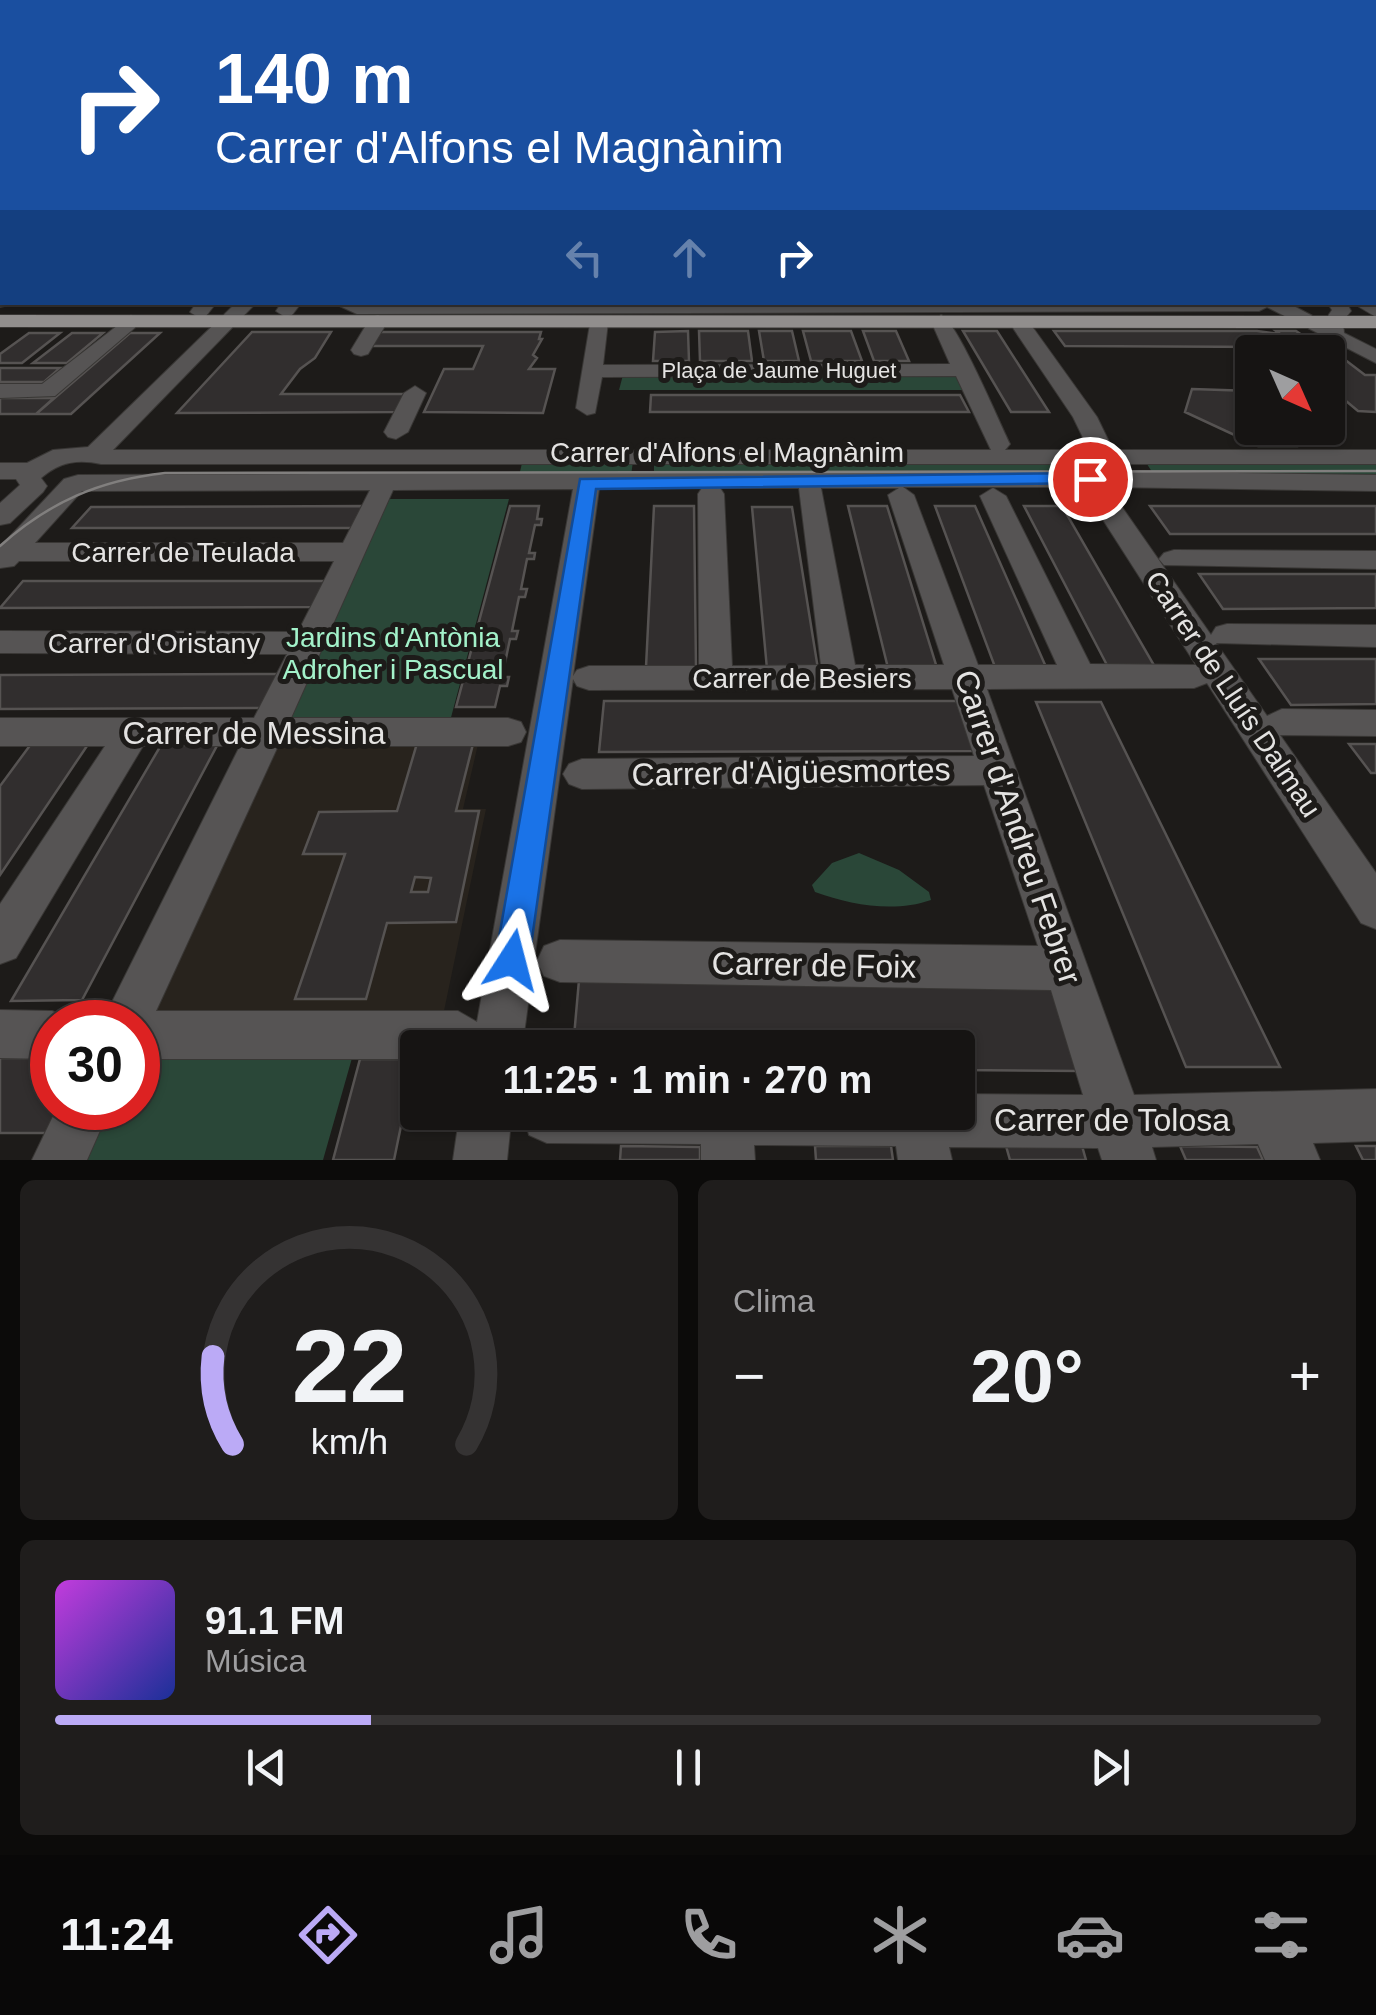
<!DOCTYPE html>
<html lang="es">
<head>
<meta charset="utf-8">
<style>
  body { margin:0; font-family:Helvetica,sans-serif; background:#1f1d1c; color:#f1f3f6; height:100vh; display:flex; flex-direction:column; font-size:38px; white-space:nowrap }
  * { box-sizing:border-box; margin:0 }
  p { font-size:32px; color:#9e9ea0 }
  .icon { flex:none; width:55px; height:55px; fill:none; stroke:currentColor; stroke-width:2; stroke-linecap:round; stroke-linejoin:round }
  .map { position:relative; height:1160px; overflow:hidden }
  .panel { display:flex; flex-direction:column; gap:20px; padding:20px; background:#0c0b0a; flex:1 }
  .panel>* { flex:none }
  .hud { position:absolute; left:0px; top:0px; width:1378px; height:305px; box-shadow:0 2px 8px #0004,0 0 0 2px #353333; background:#1a4fa0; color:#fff; overflow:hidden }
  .needle { width:65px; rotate:135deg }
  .fabs { position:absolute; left:1235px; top:335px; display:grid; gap:20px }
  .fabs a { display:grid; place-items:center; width:110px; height:110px; border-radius:10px; background:#161413; box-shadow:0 2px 8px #0004,0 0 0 2px #353333; font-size:50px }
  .speed { position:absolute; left:30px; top:1000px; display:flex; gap:20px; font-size:50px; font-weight:700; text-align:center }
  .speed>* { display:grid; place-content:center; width:130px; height:130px; border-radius:50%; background:#161413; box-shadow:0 2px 8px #0004,0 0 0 2px #353333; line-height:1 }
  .speed .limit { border:15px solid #d22; background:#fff; color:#111 }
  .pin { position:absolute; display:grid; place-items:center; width:85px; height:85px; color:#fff; margin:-42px; border:5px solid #fff; border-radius:50%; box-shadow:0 2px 10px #0007 }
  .me { position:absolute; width:110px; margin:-55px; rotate:9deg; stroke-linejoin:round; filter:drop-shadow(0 0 8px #0008) }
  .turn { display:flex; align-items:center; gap:35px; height:210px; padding:0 50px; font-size:45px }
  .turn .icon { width:130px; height:130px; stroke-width:2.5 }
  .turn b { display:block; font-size:70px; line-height:85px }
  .lanes { display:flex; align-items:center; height:95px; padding:0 50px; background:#0003; justify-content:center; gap:50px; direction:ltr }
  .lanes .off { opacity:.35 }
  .big { font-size:75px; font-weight:700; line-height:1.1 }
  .panel .widget { flex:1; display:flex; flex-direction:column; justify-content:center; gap:15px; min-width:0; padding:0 35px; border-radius:15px; background:#1f1d1c }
  .panel .dial { align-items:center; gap:0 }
  .dial svg { height:260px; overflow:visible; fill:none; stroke:#353333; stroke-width:7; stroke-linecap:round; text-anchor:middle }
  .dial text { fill:#f1f3f6; stroke:none }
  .song { display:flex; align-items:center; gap:30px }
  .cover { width:120px; height:120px; border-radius:15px; background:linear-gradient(135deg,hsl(290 70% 55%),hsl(230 70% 35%)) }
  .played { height:10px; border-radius:5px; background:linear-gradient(90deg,#bbaaf6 25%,#353333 25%) }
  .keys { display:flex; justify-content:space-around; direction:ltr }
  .heat { display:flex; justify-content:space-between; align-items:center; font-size:55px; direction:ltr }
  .panel .tiles { flex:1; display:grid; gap:20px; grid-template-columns:1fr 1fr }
  .widget:last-child { grid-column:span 2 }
  .trip { position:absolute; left:400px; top:1030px; width:575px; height:100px; border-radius:10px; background:#161413; box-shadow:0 2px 8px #0004,0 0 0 2px #353333; font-weight:700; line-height:100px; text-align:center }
  .dock { display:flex; height:160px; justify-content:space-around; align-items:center; background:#090808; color:#9e9ea0 }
  .dock .icon { width:70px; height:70px }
  .dock .on { color:#bbaaf6 }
  .dock b { font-size:45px; color:#f1f3f6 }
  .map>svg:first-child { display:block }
  .built { fill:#28231d }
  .green { fill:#2a4738 }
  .building { fill:#312e2e; stroke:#565352; stroke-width:2.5; fill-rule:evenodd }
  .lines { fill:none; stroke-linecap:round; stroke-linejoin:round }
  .minor-casing { stroke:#393735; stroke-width:2 }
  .major-casing { stroke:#393735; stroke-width:2 }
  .highway-casing { stroke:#393735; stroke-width:2 }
  .minor { fill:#565454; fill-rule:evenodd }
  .major { fill:#918e8d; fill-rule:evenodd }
  .highway { fill:#a8a4a3; fill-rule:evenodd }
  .tram { stroke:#817f7e; stroke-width:2.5 }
  .route { fill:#1a73e8; stroke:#114b97; stroke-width:2.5 }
  .labels { text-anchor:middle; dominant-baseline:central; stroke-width:10; stroke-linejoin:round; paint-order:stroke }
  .far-street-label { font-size:22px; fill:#e4e3e2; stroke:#1d1b19 }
  .street-label { font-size:28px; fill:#e4e3e2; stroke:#1d1b19 }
  .park-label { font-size:28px; fill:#a3f2ca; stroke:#1d1b19 }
  .near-street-label { font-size:32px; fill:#e4e3e2; stroke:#1d1b19 }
</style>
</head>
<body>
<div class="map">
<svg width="1376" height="1160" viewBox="0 0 1376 1160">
  <rect width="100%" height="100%" fill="#1d1b19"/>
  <path class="built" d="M 479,740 L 463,809 L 486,809 L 444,1011 L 148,1013 L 274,741 Z"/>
  <path class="green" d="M 623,375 L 968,375 L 976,390 L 619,390 Z
    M 523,459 L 633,461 L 631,476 L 518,480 Z
    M 654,461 L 1123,461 L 1133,475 L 654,476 Z
    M 1145,461 L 1376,461 L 1376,475 L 1154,475 Z
    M 384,499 L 509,499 L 449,725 L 279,726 Z
    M 859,853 L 899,870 L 929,892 L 931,900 C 894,913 851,905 815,892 L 812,885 L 832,863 Z
    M 354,1051 L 323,1160 L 71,1160 L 96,1108 L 138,1108 L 138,1052 Z"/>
  <path class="building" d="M 688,331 L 689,361 L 653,361 L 655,332 Z
    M 699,331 L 748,331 L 752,361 L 700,361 Z
    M 759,331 L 792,331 L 799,361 L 764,361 Z
    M 803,331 L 851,331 L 862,361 L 811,361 Z
    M 863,331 L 896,331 L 909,361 L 874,361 Z
    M 963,331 L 997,331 L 1049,412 L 1011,412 Z
    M 1054,331 L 1257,331 L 1280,334 L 1276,331 L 1296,331 L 1320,347 L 1278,351 L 1273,347 L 1065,346 Z
    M 252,332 L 331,332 L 315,358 L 300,369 L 281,394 L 407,394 L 398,412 L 177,413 Z
    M 377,332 L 541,332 L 539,339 L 542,339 L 533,355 L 537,358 L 529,369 L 555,369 L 543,413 L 424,412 L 444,369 L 473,369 L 483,346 L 367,346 Z
    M 29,333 L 60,333 L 22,363 L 0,363 L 0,354 Z
    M 72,333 L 103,333 L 67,363 L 33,363 Z
    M 130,333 L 160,333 L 71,414 L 36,414 Z
    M 1328,359 L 1344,359 L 1365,375 L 1376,375 L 1376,412 L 1358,411 L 1328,386 Z
    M 0,368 L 60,368 L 44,382 L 0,382 Z
    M 1192,389 L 1252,391 L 1252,428 L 1299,428 L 1298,437 L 1293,437 L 1297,439 L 1297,446 L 1258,446 L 1185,412 Z
    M 651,395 L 960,395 L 969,412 L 650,412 Z
    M 0,398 L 54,398 L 36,414 L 0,414 Z
    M 363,506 L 352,528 L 72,528 L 91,507 Z
    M 510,506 L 539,506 L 537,519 L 542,519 L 541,525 L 535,525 L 529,553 L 535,553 L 534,559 L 527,559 L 521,589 L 527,589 L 525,597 L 519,597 L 512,631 L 518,631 L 516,639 L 510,639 L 502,677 L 509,677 L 507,686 L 500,686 L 495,707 L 456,707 Z
    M 654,506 L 694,506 L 696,668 L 646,667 Z
    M 848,506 L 887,506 L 937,668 L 888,668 Z
    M 935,506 L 975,506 L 1046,667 L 995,667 Z
    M 1024,506 L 1062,506 L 1155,667 L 1108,667 Z
    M 1150,506 L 1376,506 L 1376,534 L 1170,534 Z
    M 752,507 L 792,507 L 818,669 L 767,669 Z
    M 1199,574 L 1376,574 L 1376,608 L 1223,609 Z
    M 23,581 L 326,581 L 313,607 L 0,608 Z
    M 1259,659 L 1376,659 L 1376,704 L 1291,705 Z
    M 279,674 L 263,708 L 0,709 L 0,675 Z
    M 604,701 L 958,701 L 974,751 L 599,752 Z
    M 1036,702 L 1101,702 L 1280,1067 L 1186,1067 Z
    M 34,740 L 91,740 L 0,875 L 0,786 Z
    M 164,740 L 220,740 L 82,1000 L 11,1001 Z
    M 418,740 L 474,740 L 456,811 L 479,811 L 456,922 L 387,923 L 366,999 L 295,999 L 345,854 L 303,854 L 319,812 L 397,811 ZM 415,877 L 431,878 L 428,892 L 411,892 Z
    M 1349,744 L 1376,744 L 1376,773 L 1371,773 Z
    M 579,980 L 1050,980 L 1079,1071 L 958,1070 L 958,1048 L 573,1048 Z
    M 0,1058 L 52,1058 L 52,1108 L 64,1108 L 51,1133 L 0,1133 Z
    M 360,1059 L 416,1059 L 407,1102 L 416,1102 L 412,1121 L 402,1121 L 394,1160 L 333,1160 Z
    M 621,1146 L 700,1147 L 700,1160 L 620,1160 Z
    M 815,1146 L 891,1146 L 893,1160 L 816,1160 Z
    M 1006,1146 L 1082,1146 L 1086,1160 L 1010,1160 Z
    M 1180,1146 L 1257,1147 L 1263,1160 L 1186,1160 Z
    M 1356,1146 L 1376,1146 L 1376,1160 L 1363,1160 Z"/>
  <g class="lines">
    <g class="minor-casing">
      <path id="minor" d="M 0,132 L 2,132 L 2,135 L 0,135 Z
        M 0,164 L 2,164 L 2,172 L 0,172 Z
        M 1375,190 L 1376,190 L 1376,198 L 1375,198 Z
        M 0,194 L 2,194 L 2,202 L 0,202 Z
        M 2,239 L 2,249 L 0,250 L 0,240 Z
        M 1375,251 L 1376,251 L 1376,261 L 1375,261 Z
        M 0,295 L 2,302 L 9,305 L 0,307 Z
        M 197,302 L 217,302 L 206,316 L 199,318 L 190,312 Z
        M 237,302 L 257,302 L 113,450 L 991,450 L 956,376 L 602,377 L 595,413 L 587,415 L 576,408 L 591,318 L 605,318 L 608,322 L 603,365 L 950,364 L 931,321 L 941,315 C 957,321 999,422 1010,444 L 1005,450 L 1089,450 L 1073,417 L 1009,322 L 1019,316 L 1026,318 L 1097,417 L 1113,450 L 1376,450 L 1376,464 L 101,464 C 77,459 60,462 41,478 L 47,486 L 43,492 L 10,523 L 0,525 L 0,503 L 20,485 L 16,479 L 0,479 L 0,463 L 27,463 L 53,450 L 88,447 Z
        M 282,302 L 302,302 L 292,315 L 285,317 L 276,311 Z
        M 331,302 L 1286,302 L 1324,322 L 1332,310 L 1327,302 L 1346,302 L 1351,311 L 1343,321 L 1344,333 L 1376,349 L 1376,363 L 1267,307 L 1259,311 L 357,314 Z
        M 1351,302 L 1376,303 L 1376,317 Z
        M 131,315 L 141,321 L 138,325 L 55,396 L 0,398 L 0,384 L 42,384 Z
        M 378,315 L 388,321 L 368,354 L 361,356 L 354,354 L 351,350 L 371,317 Z
        M 415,386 L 426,393 L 408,432 L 396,439 L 388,437 L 384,432 L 404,393 Z
        M 1090,471 L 1376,475 L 1376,491 L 1108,487 L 1211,635 L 1216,627 L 1227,624 L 1376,625 L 1376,647 L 1216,643 L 1267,716 L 1282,709 L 1376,710 L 1376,736 L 1280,735 L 1376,873 L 1376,929 L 1361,923 L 1207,683 L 1194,688 L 987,689 L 1134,1095 L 1376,1089 L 1376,1141 L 1313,1143 L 1320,1160 L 1265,1160 L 1258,1144 L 1152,1147 L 1156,1160 L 1102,1160 L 1098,1148 L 949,1147 L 952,1160 L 898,1160 L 896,1146 L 754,1145 L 755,1160 L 701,1160 L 701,1144 L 547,1143 L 529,1135 L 523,1112 L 958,1112 L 958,1094 L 1083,1095 L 1051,990 L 560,982 L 544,976 L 537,961 L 544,946 L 560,940 L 1038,946 L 984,785 L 582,789 L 569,784 L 563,774 L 569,764 L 582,759 L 974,756 L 952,689 L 589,690 L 577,686 L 573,679 L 522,1048 L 418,1048 L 418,1059 L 138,1059 L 138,1022 L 102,1022 L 240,746 L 143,746 L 16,958 L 0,964 L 0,904 L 105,746 L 0,746 L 0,718 L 254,718 L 287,654 L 0,653 L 0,631 L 298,632 L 334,561 L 19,561 L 14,566 L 0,568 L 0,547 L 64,479 L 78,475 ZM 903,487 L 1082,487 L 1196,665 L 1090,664 L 1006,496 L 993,488 L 980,496 L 1057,665 L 978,665 L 914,495 ZM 702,488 L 698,494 L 699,666 L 589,666 L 577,670 L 573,676 L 599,489 ZM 720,488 L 799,488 L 821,665 L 732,666 L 724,494 ZM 821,488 L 899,488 L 888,495 L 944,665 L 855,665 ZM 573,489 L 477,1022 L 458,1011 L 156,1011 L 278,746 L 508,746 L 521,742 L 526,732 L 521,722 L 508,718 L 291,718 L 393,490 ZM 370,490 L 343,543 L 35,543 L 82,491 Z
        M 1174,550 L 1376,551 L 1376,569 L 1164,565 L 1159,559 L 1164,553 Z
        M 0,1010 L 52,1011 L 69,1018 L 71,1022 L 52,1022 L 52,1059 L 0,1058 Z
        M 57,1108 L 110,1108 L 87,1160 L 32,1160 Z
        M 460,1112 L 512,1112 L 507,1160 L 453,1160 Z"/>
    </g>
    <g class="major-casing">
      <path id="major" d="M 1375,139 L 1376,140 L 1376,148 L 1375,147 Z
        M 1375,161 L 1376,161 L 1376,170 L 1375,170 Z
        M 1375,272 L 1376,272 L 1376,282 L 1375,282 Z
        M 0,277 L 2,277 L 2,287 L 0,287 Z
        M 0,315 L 1376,316 L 1376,328 L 0,327 Z"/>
    </g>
    <g class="highway-casing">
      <path id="highway" d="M 1375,155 L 1376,155 L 1376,163 L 1375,163 Z"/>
    </g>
    <use href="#minor" class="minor"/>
    <use href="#major" class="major"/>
    <use href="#highway" class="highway"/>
    <path class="tram" d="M 0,546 C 49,502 100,480 165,473 L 1376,471"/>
  </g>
  <linearGradient id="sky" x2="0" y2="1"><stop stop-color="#100f0e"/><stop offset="0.45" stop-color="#3a3f49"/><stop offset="1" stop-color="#3a3f49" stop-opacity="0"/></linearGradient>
  <rect width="1376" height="295" fill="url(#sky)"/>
  <path class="route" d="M 1090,473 L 1100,479 L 1097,483 L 596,489 L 529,960 L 524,972 L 512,976 L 500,972 L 495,960 L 580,479 Z"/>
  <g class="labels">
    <g class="far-street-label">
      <text x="779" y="370">Plaça de Jaume Huguet</text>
    </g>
    <g class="street-label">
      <text x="727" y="452">Carrer d'Alfons el Magnànim</text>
      <text x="183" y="552">Carrer de Teulada</text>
      <text x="154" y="643">Carrer d'Oristany</text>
      <text x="802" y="678">Carrer de Besiers</text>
      <text transform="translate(1233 694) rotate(56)">Carrer de Lluís Dalmau</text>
    </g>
    <g class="park-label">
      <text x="393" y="637">Jardins d'Antònia<tspan x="393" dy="32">Adroher i Pascual</tspan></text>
    </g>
    <g class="near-street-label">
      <text x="254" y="733">Carrer de Messina</text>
      <text transform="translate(791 772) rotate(-1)">Carrer d'Aigüesmortes</text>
      <text transform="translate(1018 827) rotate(71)">Carrer d'Andreu Febrer</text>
      <text transform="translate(814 965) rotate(1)">Carrer de Foix</text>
      <text x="1112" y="1120">Carrer de Tolosa</text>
    </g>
  </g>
</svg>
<div class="fabs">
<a><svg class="needle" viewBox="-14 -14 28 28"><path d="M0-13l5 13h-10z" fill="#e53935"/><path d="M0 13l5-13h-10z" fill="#9e9ea0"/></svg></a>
</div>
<div class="speed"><div class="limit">30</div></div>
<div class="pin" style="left:1090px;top:479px;background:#d93025"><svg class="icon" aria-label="arrive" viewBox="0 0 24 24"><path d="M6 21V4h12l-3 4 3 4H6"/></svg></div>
<svg class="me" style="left:512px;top:960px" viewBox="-20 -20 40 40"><path d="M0-17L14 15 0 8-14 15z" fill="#1a73e8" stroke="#fff" stroke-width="4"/></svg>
<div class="trip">11:25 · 1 min · 270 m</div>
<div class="hud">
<div class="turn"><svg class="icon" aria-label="right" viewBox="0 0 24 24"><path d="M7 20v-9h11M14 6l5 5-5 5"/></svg><div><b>140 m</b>Carrer d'Alfons el Magnànim</div></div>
<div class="lanes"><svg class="icon off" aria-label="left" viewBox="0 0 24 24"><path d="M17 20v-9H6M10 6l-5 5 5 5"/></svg><svg class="icon off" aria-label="ahead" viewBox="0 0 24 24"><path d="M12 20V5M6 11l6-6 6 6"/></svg><svg class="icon" aria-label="right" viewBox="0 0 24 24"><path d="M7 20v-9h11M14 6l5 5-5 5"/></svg></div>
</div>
</div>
<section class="panel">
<div class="tiles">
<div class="widget dial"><svg viewBox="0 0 100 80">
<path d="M14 69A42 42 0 1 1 86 69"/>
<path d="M14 69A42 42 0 0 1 8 42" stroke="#bbaaf6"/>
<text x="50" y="56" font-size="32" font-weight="700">22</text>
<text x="50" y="72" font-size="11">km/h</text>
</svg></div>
<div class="widget"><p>Clima</p>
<div class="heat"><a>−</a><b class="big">20°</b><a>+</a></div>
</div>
<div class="widget">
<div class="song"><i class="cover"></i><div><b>91.1 FM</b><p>Música</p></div></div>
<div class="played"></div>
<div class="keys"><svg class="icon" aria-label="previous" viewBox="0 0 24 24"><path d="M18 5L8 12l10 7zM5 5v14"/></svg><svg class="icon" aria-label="pause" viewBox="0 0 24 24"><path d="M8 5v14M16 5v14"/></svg><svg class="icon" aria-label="next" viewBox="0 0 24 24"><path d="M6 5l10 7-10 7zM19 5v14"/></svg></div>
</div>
</div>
</section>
<nav class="dock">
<b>11:24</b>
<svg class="icon on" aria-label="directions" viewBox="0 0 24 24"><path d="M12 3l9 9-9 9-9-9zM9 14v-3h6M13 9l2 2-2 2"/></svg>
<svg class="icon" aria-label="music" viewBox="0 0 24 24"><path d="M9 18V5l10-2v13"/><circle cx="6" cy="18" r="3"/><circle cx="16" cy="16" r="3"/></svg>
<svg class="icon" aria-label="phone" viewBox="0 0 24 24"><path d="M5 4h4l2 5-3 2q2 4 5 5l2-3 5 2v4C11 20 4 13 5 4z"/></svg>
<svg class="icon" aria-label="climate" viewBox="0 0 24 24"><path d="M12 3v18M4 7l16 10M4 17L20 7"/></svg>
<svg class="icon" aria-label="car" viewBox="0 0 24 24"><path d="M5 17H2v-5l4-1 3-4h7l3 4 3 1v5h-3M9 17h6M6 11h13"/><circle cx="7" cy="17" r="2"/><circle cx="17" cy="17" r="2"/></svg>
<svg class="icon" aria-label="filters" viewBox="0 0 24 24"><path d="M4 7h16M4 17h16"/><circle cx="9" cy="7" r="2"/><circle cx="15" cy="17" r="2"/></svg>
</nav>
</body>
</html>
